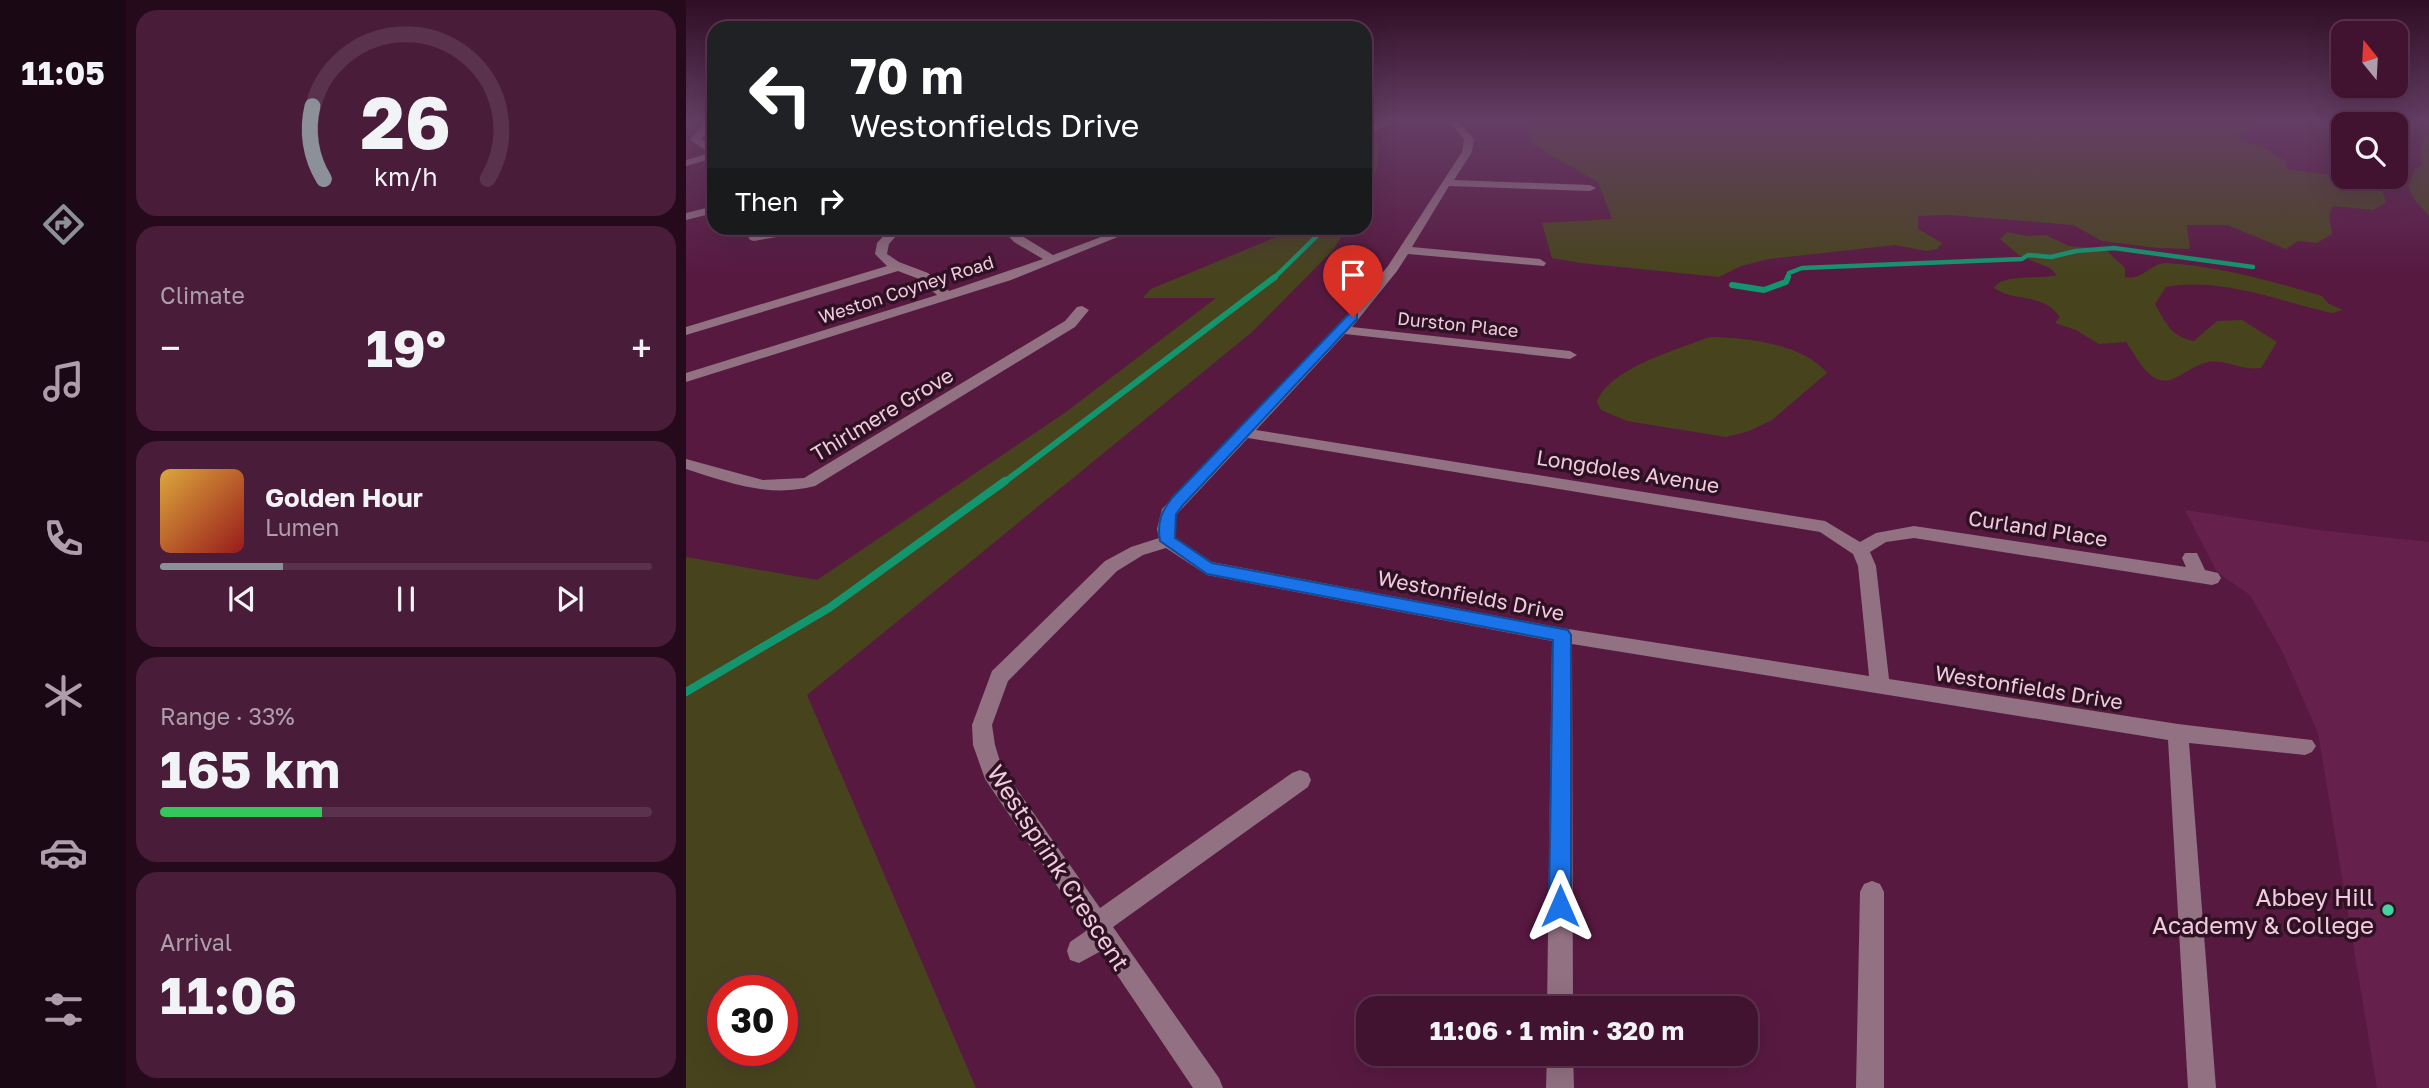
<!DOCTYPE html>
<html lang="en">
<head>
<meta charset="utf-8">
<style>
  body { margin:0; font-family:"Golos Text",sans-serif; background:#491c39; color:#f1f3f6; height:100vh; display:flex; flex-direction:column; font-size:26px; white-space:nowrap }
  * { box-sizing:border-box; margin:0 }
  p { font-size:23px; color:#ae9eab }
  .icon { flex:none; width:38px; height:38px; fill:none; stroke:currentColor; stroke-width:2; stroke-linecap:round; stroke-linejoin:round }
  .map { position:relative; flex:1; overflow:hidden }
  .details { display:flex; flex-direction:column; gap:10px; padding:10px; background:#240a1b; width:560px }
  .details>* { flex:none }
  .banner { position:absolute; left:21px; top:21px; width:665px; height:214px; border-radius:21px; box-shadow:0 7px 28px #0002,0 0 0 2px #5a324d; background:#202124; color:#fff; overflow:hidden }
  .needle { width:46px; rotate:342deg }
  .tools { position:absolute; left:1645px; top:21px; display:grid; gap:14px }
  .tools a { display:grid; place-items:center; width:77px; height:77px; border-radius:14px; background:#421331; box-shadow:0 7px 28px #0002,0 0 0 2px #5a324d; font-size:35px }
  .speed { position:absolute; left:21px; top:975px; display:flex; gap:14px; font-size:35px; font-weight:700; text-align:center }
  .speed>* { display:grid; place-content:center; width:91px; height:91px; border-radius:50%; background:#421331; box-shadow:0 7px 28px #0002,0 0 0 2px #5a324d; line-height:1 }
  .speed .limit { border:10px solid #d22; background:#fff; color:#111 }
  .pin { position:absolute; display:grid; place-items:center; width:60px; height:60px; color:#fff; margin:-72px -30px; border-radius:50% 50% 50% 0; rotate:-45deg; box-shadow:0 0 7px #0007 }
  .pin .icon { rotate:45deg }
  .me { position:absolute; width:77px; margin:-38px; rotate:0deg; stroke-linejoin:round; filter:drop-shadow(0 0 5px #0008) }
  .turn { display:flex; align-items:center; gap:24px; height:147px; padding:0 28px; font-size:32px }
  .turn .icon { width:91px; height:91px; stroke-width:2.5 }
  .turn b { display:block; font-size:49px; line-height:60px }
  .then { display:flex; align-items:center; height:66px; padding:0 28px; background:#0003; gap:14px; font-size:26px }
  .big { font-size:52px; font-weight:700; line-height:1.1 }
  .details .widget { flex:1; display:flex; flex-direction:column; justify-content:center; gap:10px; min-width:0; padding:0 24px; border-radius:21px; background:#491c39 }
  .details .dial { align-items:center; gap:0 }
  .dial svg { height:182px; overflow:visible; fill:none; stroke:#5a324d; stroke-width:7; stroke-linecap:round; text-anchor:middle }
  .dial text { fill:#f1f3f6; stroke:none }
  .song { display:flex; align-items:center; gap:21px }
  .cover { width:84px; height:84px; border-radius:10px; background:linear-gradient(135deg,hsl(40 70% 55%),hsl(0 70% 35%)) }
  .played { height:7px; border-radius:4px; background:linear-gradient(90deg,#8c9099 25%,#5a324d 25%) }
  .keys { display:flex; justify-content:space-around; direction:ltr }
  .heat { display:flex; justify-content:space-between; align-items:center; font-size:38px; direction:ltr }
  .charge { height:10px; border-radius:5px; background:linear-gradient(90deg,#34c759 33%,#5a324d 0) }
  .trip { position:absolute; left:670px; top:996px; width:402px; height:70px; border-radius:21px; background:#421331; box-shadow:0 7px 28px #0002,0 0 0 2px #5a324d; font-weight:700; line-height:70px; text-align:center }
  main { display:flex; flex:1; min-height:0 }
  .menu { display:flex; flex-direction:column; width:126px; justify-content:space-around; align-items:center; background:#1a0814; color:#ae9eab }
  .menu .icon { width:49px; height:49px }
  .menu .active { color:#8c9099 }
  .menu b { font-size:32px; color:#f1f3f6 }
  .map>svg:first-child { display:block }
  .built { fill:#66204c }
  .green { fill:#47441d; fill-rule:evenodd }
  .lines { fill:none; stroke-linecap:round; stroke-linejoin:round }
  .stream-far2 { stroke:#13966e; stroke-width:4.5 }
  .stream-far1 { stroke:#13966e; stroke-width:6 }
  .stream { stroke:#13966e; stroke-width:8 }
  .minor { fill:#917182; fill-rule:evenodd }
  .route { fill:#1a73e8; stroke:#114b97; stroke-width:2 }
  .poi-dot { fill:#41d4a1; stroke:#2e1223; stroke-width:2.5 }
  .labels { text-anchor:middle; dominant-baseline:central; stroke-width:7; stroke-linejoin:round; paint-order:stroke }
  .far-street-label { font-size:18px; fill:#f1cade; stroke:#2e1223 }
  .street-label { font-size:21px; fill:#f1cade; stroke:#2e1223 }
  .near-street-label { font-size:24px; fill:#f1cade; stroke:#2e1223 }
  .near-poi-label { font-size:24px; fill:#f1cade; stroke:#2e1223; text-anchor:end }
</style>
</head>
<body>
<main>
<nav class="menu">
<b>11:05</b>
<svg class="icon active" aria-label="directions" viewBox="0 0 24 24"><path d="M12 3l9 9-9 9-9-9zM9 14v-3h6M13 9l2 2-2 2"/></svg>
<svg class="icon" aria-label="music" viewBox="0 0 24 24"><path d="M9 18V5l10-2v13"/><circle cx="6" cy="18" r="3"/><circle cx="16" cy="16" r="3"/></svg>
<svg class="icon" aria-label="phone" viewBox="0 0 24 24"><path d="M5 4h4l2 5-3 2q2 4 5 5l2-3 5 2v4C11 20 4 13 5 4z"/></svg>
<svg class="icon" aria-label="climate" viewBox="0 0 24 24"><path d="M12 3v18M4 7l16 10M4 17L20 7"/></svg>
<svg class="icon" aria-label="car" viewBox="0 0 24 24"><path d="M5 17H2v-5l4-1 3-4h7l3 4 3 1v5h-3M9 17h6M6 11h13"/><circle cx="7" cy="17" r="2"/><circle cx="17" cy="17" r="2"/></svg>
<svg class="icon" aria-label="filters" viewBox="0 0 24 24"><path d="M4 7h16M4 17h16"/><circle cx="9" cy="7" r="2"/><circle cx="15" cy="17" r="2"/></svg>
</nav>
<section class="details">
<div class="widget dial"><svg viewBox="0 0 100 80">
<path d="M14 69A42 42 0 1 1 86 69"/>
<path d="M14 69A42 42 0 0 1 9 37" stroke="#8c9099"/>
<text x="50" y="56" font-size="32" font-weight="700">26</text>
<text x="50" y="72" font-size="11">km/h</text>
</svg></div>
<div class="widget"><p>Climate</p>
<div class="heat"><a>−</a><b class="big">19°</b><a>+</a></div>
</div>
<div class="widget">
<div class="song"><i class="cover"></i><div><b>Golden Hour</b><p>Lumen</p></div></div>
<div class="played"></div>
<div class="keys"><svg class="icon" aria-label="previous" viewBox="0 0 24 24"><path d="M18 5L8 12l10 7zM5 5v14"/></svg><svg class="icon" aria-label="pause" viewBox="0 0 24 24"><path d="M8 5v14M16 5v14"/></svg><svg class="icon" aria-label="next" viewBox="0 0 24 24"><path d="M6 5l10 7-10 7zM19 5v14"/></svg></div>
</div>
<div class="widget"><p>Range · 33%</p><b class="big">165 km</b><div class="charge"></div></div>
<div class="widget"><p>Arrival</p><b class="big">11:06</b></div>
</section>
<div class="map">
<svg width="1743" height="1088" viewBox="0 0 1743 1088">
  <rect width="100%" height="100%" fill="#581941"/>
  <path class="built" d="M 1499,510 L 1632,530 L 1743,542 L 1743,1088 L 1691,1088 L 1632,733 L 1597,653 L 1564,595 L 1531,572 Z"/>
  <path class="green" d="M 839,121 L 1605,121 L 1572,125 L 1550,136 L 1561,143 L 1577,146 L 1600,162 L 1601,169 L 1676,180 L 1697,192 L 1700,203 L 1687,210 L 1647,206 L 1643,215 L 1646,234 L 1631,243 L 1612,241 L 1600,249 L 1541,225 L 1501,225 L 1504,249 L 1472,248 L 1416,241 L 1387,225 L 1263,215 L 1232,216 L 1232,229 L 1256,243 L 1251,249 L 1240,251 L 1209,245 L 1083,259 L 1055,266 L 1033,277 L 895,263 L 866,258 L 856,223 L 926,219 L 912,182 L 847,145 Z
    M 1607,121 L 1702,121 L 1716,126 L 1710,132 L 1710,124 L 1657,124 L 1657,135 Z
    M 689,135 C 698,156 688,179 679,198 L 679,139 Z
    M 1743,136 L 1743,216 L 1728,199 L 1722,186 L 1729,169 L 1736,165 L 1734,153 L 1738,137 Z
    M 612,228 L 661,228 L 648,249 L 566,332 L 121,695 L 290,1088 L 0,1088 L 0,557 L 131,580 L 380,412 L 530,298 L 457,298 L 465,289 ZM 37,990 L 96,990 L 96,1050 L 37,1050 Z
    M 1321,232 L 1342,236 L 1360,235 L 1383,246 L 1419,249 L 1439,268 L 1439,277 C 1456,281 1465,263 1480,263 C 1533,266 1585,281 1636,296 L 1643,304 L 1657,310 L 1646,313 C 1594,301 1534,277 1480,287 L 1469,304 C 1480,323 1485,337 1508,341 L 1531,321 L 1556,320 L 1591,342 L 1575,368 C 1557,371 1539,359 1522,362 C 1509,365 1498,374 1487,379 C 1464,388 1451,357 1440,342 L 1413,344 L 1390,330 L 1369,323 L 1374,317 C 1357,292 1330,303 1308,288 C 1317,273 1353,280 1371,275 L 1364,268 L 1334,256 L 1314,239 Z
    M 1024,337 C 1060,338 1117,343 1141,373 L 1086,420 L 1063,431 L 1040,437 L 941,421 L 915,410 L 911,402 C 923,368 993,349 1024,337 Z"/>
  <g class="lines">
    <path class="stream-far2" d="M 679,169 L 686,138
      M 587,279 L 639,228
      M 1101,279 L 1103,273 L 1116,268 L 1336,259 L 1342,255 L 1365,257 L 1390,251 L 1428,248 L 1567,267"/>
    <path class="stream-far1" d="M 1046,285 L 1078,290 L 1100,282 L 1102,277
      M 317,483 L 589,277"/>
    <path class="stream" d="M 0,692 L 143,608 L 319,481"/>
    <path class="minor" d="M 20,121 L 28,121 L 28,124 L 15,139 L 28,147 L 28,158 L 0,166 L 0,160 L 24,153 L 4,140 Z
      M 697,121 L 710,121 L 679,135 L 679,128 Z
      M 762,121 L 772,121 L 788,139 L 786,152 L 768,180 L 904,185 L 910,188 L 904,191 L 763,186 L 726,247 L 854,259 L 860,263 L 858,266 L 722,254 L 711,271 L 666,327 L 884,351 L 891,355 L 884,359 L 659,334 L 570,430 L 1139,521 L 1174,542 L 1190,533 L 1228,526 L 1500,567 L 1496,558 L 1499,553 L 1511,553 L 1519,570 L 1532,573 L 1535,578 L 1532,583 L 1526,585 L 1228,538 L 1200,542 L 1184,552 L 1190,566 L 1203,679 L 1492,724 L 1626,740 L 1630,746 L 1626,752 L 1619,755 L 1503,743 L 1530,1088 L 1502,1088 L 1482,740 L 886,644 L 887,1008 L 861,1008 L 866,641 L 521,575 L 480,548 L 457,555 L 431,571 L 322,681 L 306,725 L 309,745 L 316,768 L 414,908 L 606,773 L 614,770 L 622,773 L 625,780 L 622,787 L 427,927 L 533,1078 L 537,1088 L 507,1088 L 415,951 L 393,963 L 384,960 L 381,951 L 384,942 L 400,931 L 398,926 L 299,779 L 287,745 L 286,725 L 306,671 L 419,561 L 445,547 L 473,538 L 471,529 L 476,509 L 651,327 L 702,266 L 776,152 L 778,139 ZM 562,438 L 1134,532 L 1167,554 L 1172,566 L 1183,676 L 876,628 L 526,562 L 490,538 L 490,515 Z
      M 28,206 L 28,213 L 0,220 L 0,213 Z
      M 58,228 L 70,228 L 72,233 L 102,228 L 217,228 L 203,244 L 201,254 L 213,262 L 242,273 L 263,291 L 357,259 L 328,242 L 315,228 L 327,228 L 336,236 L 367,255 L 439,228 L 454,228 L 325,280 L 0,382 L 0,373 L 251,295 L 233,279 L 212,271 L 0,335 L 0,327 L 201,266 L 189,254 L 191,243 L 201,232 L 119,232 L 68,241 L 64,240 Z
      M 396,306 L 403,310 L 389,327 L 129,486 C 83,498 44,483 0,469 L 0,459 L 77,480 L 118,478 L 379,321 L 391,307 Z
      M 1186,881 L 1194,884 L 1198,892 L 1198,1088 L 1170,1088 L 1174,892 L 1178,884 Z
      M 861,1054 L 887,1054 L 888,1088 L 860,1088 Z"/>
  </g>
  <linearGradient id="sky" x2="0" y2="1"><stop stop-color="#300e24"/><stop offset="0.44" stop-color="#643e65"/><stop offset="1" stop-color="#643e65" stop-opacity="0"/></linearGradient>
  <rect width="1743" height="273" fill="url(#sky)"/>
  <path class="route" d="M 667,313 L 671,314 L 671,319 L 497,505 L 490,514 L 489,538 L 526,563 L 882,630 L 885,635 L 885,906 L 881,913 L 874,916 L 866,913 L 863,906 L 867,640 L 521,574 L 474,541 C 471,522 475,512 486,498 L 663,314 Z"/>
  <circle class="poi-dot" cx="1702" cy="910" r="7"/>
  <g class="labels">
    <g class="far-street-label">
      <text transform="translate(220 289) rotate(-18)">Weston Coyney Road</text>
      <text transform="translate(772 324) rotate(6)">Durston Place</text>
    </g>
    <g class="street-label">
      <text transform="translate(196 414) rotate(-31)">Thirlmere Grove</text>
      <text transform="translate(942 471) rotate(9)">Longdoles Avenue</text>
      <text transform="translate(1352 528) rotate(9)">Curland Place</text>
      <text transform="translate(785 595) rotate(11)">Westonfields Drive</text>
      <text transform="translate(1343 687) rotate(9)">Westonfields Drive</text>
    </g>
    <g class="near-street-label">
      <text transform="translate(373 867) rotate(57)">Westsprink Crescent</text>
    </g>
    <g class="near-poi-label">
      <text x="1688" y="896">Abbey Hill<tspan x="1688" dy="28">Academy &amp; College</tspan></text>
    </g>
  </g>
</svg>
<div class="tools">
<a><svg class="needle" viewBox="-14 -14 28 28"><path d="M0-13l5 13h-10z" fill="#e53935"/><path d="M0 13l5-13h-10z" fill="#ae9eab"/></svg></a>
<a><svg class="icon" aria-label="search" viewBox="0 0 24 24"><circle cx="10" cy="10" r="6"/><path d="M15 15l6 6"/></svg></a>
</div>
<div class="speed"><div class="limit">30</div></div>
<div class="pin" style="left:667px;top:317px;background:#d93025"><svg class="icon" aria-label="arrive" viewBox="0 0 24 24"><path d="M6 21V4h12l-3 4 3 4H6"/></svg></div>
<svg class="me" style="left:874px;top:906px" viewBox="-20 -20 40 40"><path d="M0-17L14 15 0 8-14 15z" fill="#1a73e8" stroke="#fff" stroke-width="4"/></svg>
<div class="trip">11:06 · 1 min · 320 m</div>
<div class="banner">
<div class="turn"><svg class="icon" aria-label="left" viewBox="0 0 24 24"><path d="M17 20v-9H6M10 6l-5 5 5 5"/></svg><div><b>70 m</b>Westonfields Drive</div></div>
<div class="then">Then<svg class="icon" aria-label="right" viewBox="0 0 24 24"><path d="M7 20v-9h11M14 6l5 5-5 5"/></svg></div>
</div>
</div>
</main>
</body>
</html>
